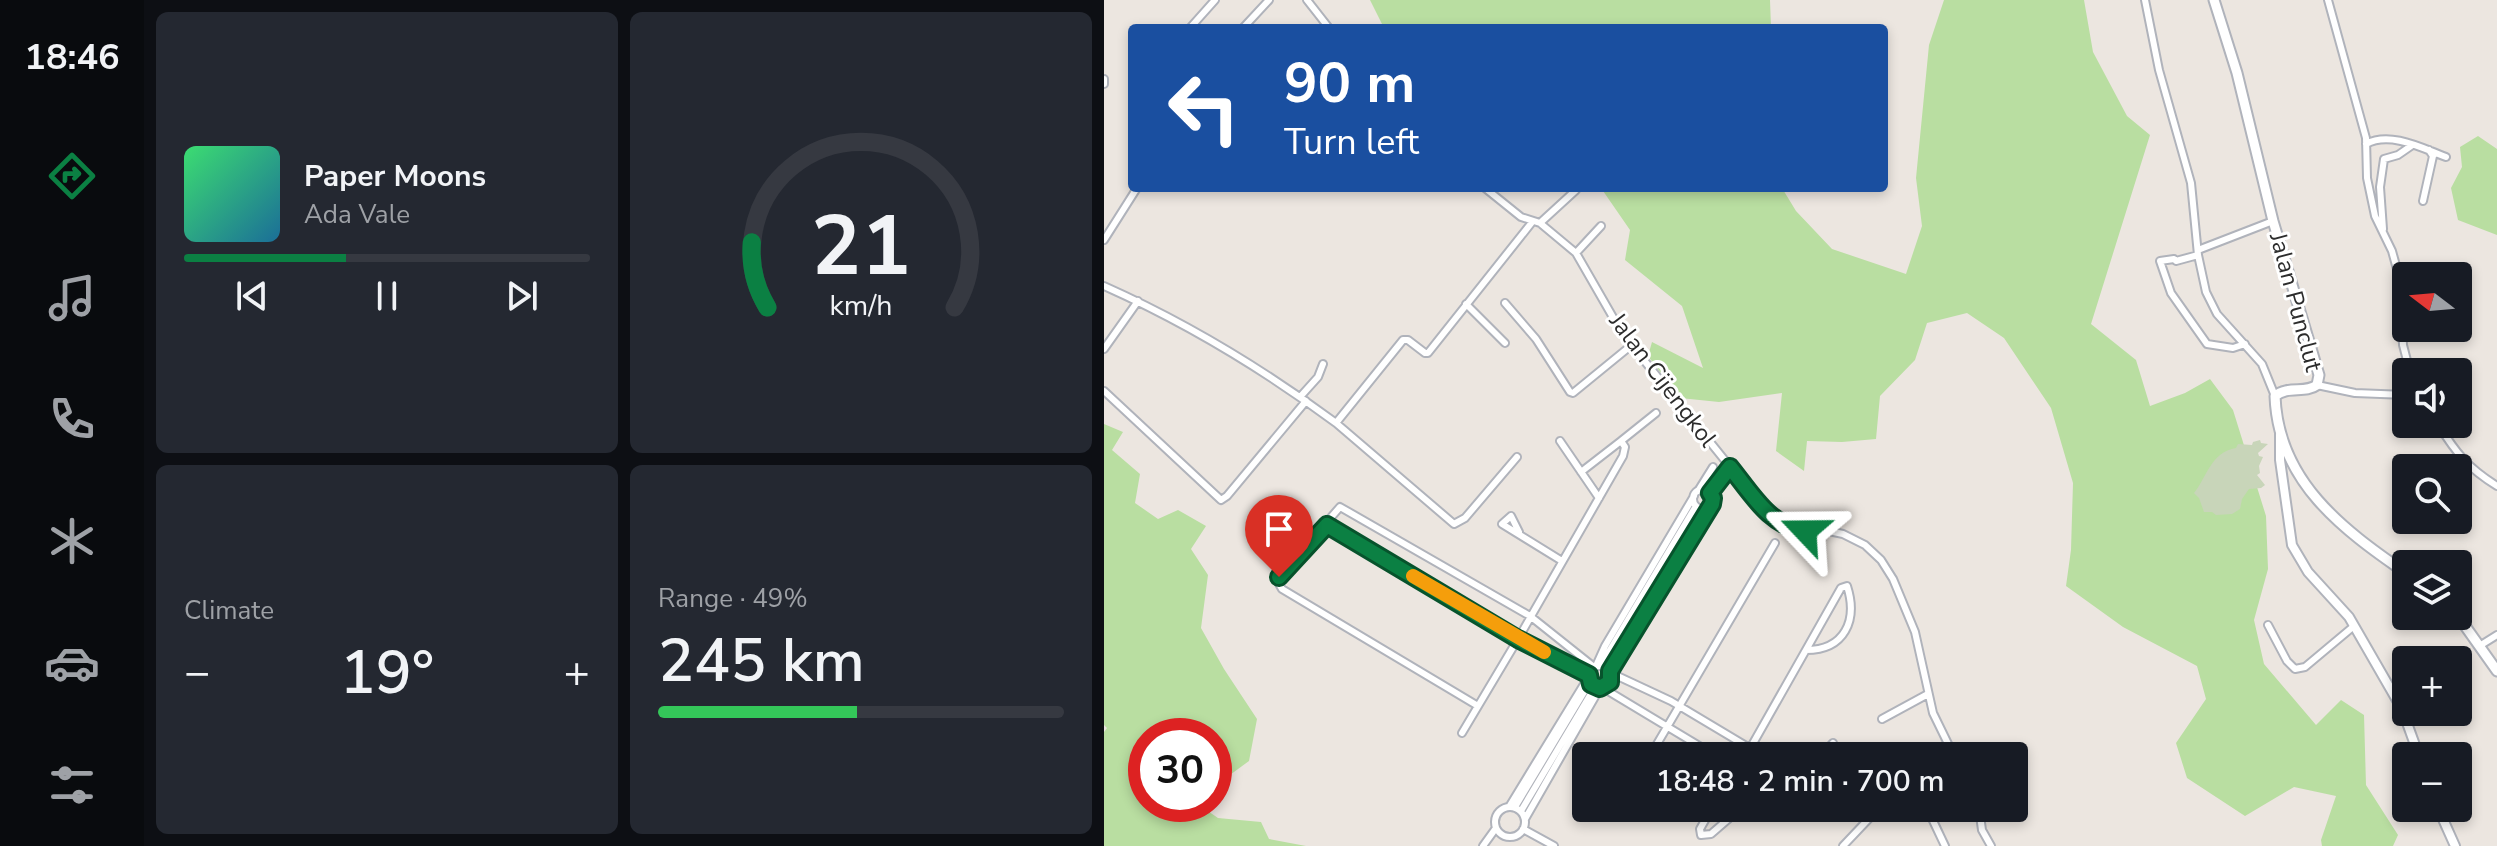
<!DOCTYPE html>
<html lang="en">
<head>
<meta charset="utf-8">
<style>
  body { margin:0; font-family:"Nunito Sans",sans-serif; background:#242831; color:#f1f3f6; height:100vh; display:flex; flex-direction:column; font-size:30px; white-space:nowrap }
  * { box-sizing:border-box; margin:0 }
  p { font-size:26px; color:#9ea1a6 }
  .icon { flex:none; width:44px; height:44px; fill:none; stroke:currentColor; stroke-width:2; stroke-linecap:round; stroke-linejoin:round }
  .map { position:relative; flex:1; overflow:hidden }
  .panel { display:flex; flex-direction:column; gap:12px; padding:12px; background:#0d0f14; width:960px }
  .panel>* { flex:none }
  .banner { position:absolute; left:24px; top:24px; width:760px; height:168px; border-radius:8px; box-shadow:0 4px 12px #0003; background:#1a4fa0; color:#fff; overflow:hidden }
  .needle { width:52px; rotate:286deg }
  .buttons { position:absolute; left:1288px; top:262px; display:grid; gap:16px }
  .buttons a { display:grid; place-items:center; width:80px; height:80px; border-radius:8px; background:#171b24; box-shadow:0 4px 12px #0003; font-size:40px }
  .speed { position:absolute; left:24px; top:718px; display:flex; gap:16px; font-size:40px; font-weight:700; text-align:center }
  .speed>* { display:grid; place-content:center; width:104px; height:104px; border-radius:50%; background:#171b24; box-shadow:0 4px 12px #0003; line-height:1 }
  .speed .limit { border:12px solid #d22; background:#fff; color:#111 }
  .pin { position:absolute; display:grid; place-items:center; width:68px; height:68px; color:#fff; margin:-82px -34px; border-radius:50% 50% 50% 0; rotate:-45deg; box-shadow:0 0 8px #0007 }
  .pin .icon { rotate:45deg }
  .me { position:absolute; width:88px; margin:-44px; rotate:293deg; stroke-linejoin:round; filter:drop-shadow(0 0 6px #0008) }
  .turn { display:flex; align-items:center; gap:28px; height:168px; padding:0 24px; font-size:36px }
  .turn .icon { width:104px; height:104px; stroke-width:2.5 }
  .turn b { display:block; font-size:56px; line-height:68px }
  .big { font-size:60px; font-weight:600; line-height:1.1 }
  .panel .tile { flex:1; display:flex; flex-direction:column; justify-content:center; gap:12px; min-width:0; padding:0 28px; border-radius:12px; background:#242831 }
  .panel .dial { align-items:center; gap:0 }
  .dial svg { height:208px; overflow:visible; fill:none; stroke:#363941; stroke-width:7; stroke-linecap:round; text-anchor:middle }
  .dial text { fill:#f1f3f6; stroke:none }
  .song { display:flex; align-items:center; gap:24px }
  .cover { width:96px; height:96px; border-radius:12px; background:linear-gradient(135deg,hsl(140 70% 55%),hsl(200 70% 35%)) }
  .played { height:8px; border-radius:4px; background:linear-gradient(90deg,#0b8043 40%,#363941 40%) }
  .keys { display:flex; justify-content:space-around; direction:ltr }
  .heat { display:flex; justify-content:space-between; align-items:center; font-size:44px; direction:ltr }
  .charge { height:12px; border-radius:6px; background:linear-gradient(90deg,#34c759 49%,#363941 0) }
  .panel .tiles { flex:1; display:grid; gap:12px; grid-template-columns:repeat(2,1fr) }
  .trip { position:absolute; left:468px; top:742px; width:456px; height:80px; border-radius:8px; background:#171b24; box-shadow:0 4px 12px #0003; font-weight:600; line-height:80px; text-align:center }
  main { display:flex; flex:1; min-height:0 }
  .tabs { display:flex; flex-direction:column; width:144px; justify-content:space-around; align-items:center; background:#090b0e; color:#9ea1a6 }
  .tabs .icon { width:56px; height:56px }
  .tabs .on { color:#0b8043 }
  .tabs b { font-size:36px; color:#f1f3f6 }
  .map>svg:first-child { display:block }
  .green { fill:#b9dea1 }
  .cemetery { fill:#c8d5b9 }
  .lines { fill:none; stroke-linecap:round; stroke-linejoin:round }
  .minor-casing { stroke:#b0b3bb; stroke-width:10 }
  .tertiary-casing { stroke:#b0b3bb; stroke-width:12 }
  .secondary-casing { stroke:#b0b3bb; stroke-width:13 }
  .minor { stroke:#fff; stroke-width:6 }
  .tertiary { stroke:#fff; stroke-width:8 }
  .secondary { stroke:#fff; stroke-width:9 }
  .route-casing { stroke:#07532c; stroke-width:20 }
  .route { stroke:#0b8043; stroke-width:14 }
  .slow { stroke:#f59e0b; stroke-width:14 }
  .labels { text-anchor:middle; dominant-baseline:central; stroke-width:6; stroke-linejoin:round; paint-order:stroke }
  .street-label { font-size:24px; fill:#2c2c2c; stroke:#fff }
</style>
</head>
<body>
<main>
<nav class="tabs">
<b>18:46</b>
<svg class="icon on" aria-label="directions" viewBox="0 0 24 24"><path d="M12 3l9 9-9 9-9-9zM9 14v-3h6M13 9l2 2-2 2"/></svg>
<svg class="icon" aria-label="music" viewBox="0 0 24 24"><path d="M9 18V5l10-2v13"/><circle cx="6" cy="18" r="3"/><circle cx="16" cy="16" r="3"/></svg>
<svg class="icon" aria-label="phone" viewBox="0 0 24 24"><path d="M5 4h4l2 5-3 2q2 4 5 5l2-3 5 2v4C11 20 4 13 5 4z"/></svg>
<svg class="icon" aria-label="climate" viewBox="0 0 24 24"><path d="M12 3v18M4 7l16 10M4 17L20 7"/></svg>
<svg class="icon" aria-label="car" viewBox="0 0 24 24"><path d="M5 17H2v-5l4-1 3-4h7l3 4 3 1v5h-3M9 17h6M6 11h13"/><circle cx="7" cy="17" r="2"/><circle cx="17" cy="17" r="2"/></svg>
<svg class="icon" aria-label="filters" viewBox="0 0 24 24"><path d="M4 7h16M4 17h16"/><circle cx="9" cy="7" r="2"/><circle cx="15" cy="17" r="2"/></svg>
</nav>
<section class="panel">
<div class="tiles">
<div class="tile">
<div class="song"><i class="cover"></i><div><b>Paper Moons</b><p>Ada Vale</p></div></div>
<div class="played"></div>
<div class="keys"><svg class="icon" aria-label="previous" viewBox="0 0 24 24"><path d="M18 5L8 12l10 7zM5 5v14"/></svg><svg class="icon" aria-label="pause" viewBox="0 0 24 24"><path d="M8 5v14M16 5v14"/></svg><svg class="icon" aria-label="next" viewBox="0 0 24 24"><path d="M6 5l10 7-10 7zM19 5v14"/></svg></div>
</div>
<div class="tile dial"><svg viewBox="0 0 100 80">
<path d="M14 69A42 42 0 1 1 86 69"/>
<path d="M14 69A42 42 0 0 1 8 44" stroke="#0b8043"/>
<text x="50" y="56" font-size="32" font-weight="700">21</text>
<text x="50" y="72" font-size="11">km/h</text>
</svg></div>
<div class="tile"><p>Climate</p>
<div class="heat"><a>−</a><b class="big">19°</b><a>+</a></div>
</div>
<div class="tile"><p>Range · 49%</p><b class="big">245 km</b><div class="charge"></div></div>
</div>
</section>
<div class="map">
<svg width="1393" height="846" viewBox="0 0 1393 846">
  <rect width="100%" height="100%" fill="#ece6e0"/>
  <path class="green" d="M 266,0 L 666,0 L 667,28 L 280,28 Z
    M 840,0 L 980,0 L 989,52 L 1023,116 L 1046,135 L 987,324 L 1032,360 L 1046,406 L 1081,393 L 1106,379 L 1129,410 L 1162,516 L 1164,569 L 1150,620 L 1160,664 L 1212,725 L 1237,700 L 1260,715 L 1262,785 L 1294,835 L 1289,846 L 1218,846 L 1217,840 L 1232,796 L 1190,787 L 1141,816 L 1083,778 L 1072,743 L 1102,699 L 1093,666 L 1019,627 L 962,586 L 967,550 L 969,483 L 947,408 L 900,338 L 863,313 L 823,323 L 811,360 L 776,396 L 772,439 L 738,442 L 703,441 L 700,471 L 672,451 L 678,393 L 615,402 L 576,398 L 544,356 L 548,342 L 599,368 L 578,306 L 521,260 L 526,230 L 497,188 L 678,188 L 692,211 L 728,249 L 802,274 L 818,226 L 812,178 L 825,45 Z
    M 1374,136 L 1393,149 L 1393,235 L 1354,220 L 1347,188 L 1358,167 L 1356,147 Z
    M 0,424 L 19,432 L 8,450 L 36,474 L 31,503 L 54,519 L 74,510 L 102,526 L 87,549 L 104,575 L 97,628 L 120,669 L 153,719 L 145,761 L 119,780 L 110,791 L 110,736 L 42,736 L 42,804 L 100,804 L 98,807 L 114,818 L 157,822 L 165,839 L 202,846 L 0,846 L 0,732 L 3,728 L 0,725 Z"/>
  <path class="cemetery" d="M 1156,440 L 1157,443 L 1164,444 L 1154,453 L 1155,456 L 1159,457 L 1155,466 L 1156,473 L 1153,475 L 1161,485 L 1157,488 L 1145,489 L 1138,499 L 1136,509 L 1128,514 L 1112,515 L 1108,512 L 1100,512 L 1095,498 L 1090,493 C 1103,477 1107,452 1132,448 L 1134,444 L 1148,445 L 1149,442 Z"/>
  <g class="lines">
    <g class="minor-casing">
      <path id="minor" d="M 203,0 L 225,28
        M 1041,0 L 1055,70 L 1087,183 L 1094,255 L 1102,292 L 1113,314 L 1158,364 L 1171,396
        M 1224,0 L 1262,138 L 1263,178 L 1271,216 L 1288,251 L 1296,280 L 1299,345 L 1306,372
        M 86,28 L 111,0
        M 139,28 L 165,0
        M 0,79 L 0,84
        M 1262,144 C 1286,131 1318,148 1342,157
        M 381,188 L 417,217 L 436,223 L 472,253 L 518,333 L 669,520 L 688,529 L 720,530 L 739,534 L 761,545 L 777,560 L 789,579 L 811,632 L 829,713 L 850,756
        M 1319,201 L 1329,156 L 1325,150
        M 436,223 L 472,190
        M 1279,229 L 1276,187 L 1280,159 L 1294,155 L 1307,146
        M 0,240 L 33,188
        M 1094,250 L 1169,221
        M 472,253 L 497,226
        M 1094,255 L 1072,261 L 1070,259 L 1056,261 L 1067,293 L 1103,344 L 1129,348 L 1141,344
        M 0,286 C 83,323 159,369 232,423 L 299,340 L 304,340 L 321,353 L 324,353 L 429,221
        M 401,303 L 432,339 L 466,392 L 469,393 L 529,344
        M 362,304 L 401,343
        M 0,349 L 34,301
        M 1213,385 L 1251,393 L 1302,395
        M 0,391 L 117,500 L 123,496 L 202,401
        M 196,397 L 214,377 L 219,364
        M 232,423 L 350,524 L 361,518 L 413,457
        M 1334,424 C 1352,453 1364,468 1393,486
        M 456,441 L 495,498
        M 477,472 L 517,441
        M589 499a10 10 0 1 1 20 0a10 10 0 1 1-20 0Z
        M 594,491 L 609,467
        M 606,493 L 626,467
        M 223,525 L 414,639 L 485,675
        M 415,532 L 407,516 L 398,524 L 458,561
        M 1164,625 L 1183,661 L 1191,669 L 1201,667 L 1250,626
        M 1377,645 L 1393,635
        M 497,665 L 592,506
        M485 677a11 11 0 1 1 22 0a11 11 0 1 1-22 0Z
        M 492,666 L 501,646 L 590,496
        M 502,667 L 597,509
        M 506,671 L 605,507
        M 507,673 L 567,701 L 659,756
        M 499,688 L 612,756
        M 374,706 L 178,589 L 174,582 L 175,577 L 236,507 L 426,616 L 490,667
        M 778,719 L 824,694
        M 358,733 L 414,639 L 519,456 L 521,447 L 517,441 L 552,413
        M 647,747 L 737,588 L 743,586 C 754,620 741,650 702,650
        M 546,756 L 671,543
        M 717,756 L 729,743
        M391 822a15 15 0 1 1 30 0a15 15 0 1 1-30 0Z
        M 405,807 L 485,676
        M 411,807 L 486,682
        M 608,808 L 596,829 L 597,835 L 607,834 L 637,808
        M 823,808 L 841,846
        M 875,808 L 878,830 L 887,846
        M 417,811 L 491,687
        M 509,817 L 515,808
        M 421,819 L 496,688
        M 419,829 L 450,846
        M 379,846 L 392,828
        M 739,846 L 775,808"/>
    </g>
    <g class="tertiary-casing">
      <path id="tertiary" d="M 1176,435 L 1176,460 L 1188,545 L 1204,572 L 1245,617 L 1298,709 L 1315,756
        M 1334,808 L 1351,846"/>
    </g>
    <g class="secondary-casing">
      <path id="secondary" d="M 1110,0 L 1133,73 L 1169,221 L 1215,375 L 1213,385 C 1201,394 1184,385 1171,396 C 1174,481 1238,529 1302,573
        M 1354,616 L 1393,671"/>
    </g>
    <use href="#minor" class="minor"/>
    <use href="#tertiary" class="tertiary"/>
    <use href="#secondary" class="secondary"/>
  </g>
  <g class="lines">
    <g class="route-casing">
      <path id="route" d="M 175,577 L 223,525 L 414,639 L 485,675 L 487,684 L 496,688 L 506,682 L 506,671 L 608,504 L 609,498 L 606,493 L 626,467 C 648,494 665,526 701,531"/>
    </g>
    <use href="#route" class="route"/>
    <path class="slow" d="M 309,576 L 440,652"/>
  </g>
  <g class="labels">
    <g class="street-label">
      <text transform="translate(1192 302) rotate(75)">Jalan Punclut</text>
      <text transform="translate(559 380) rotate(53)">Jalan Cijengkol</text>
    </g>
  </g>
</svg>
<div class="buttons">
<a><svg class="needle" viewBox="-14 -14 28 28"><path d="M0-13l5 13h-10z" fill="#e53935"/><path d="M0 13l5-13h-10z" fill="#9ea1a6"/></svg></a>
<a><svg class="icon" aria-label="sound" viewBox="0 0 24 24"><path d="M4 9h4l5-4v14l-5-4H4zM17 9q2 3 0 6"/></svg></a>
<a><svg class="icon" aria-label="search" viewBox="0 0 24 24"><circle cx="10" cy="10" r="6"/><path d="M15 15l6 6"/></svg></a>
<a><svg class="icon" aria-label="layers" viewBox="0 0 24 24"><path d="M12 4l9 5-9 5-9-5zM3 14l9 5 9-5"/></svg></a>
<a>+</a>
<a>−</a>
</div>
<div class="speed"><div class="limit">30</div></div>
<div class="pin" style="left:175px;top:577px;background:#d93025"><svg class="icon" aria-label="arrive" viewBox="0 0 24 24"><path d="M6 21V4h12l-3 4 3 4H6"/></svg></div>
<svg class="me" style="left:701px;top:531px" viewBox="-20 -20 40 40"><path d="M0-17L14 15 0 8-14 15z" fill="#0b8043" stroke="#fff" stroke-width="4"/></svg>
<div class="trip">18:48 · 2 min · 700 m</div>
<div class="banner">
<div class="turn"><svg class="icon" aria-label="left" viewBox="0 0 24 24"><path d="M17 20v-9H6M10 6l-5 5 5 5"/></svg><div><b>90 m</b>Turn left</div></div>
</div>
</div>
</main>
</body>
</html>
